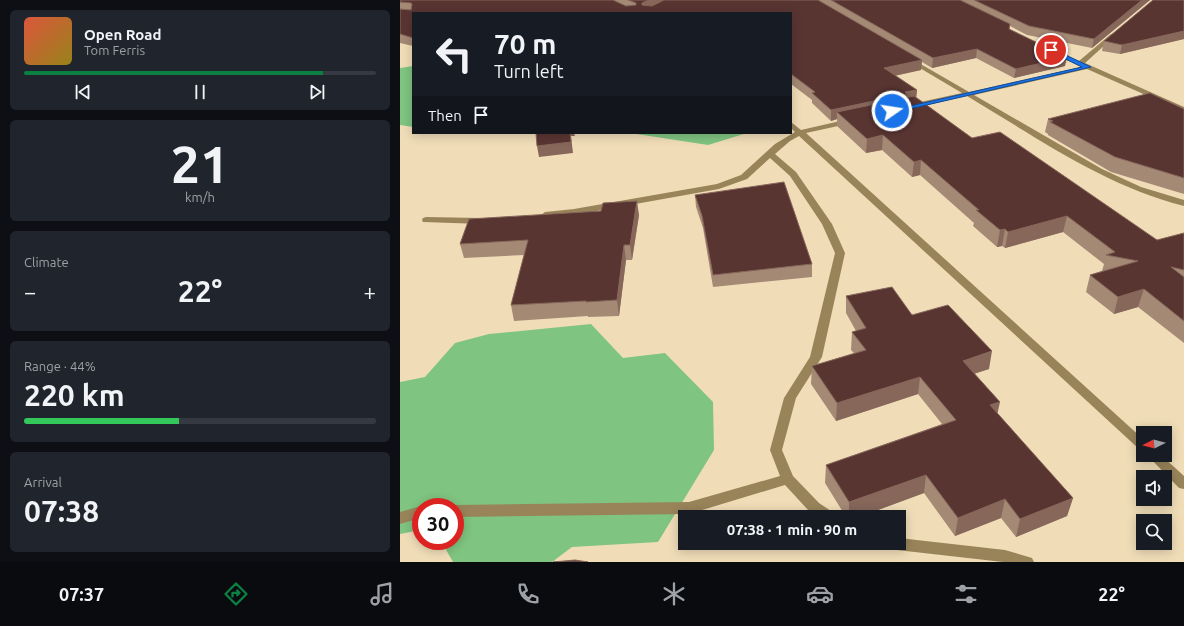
<!DOCTYPE html>
<html lang="en">
<head>
<meta charset="utf-8">
<style>
  body { margin:0; font-family:Ubuntu,sans-serif; background:#20242c; color:#f1f3f6; height:100vh; display:flex; flex-direction:column; font-size:15px; white-space:nowrap }
  * { box-sizing:border-box; margin:0 }
  p { font-size:13px; color:#9ea1a6 }
  .icon { flex:none; width:22px; height:22px; fill:none; stroke:currentColor; stroke-width:2; stroke-linecap:round; stroke-linejoin:round }
  .map { position:relative; flex:1; overflow:hidden }
  .side { display:flex; flex-direction:column; gap:10px; padding:10px; background:#0d0f14; width:400px }
  .side>* { flex:none }
  .banner { position:absolute; left:12px; top:12px; width:380px; height:122px; border-radius:0px; box-shadow:0 2px 10px #0003; background:#171b24; color:#f1f3f6; overflow:hidden }
  .needle { width:26px; rotate:264deg }
  .tools { position:absolute; left:736px; top:426px; display:grid; gap:8px }
  .tools a { display:grid; place-items:center; width:36px; height:36px; border-radius:0px; background:#171b24; box-shadow:0 2px 10px #0003; font-size:20px }
  .speed { position:absolute; left:12px; top:498px; display:flex; gap:8px; font-size:20px; font-weight:700; text-align:center }
  .speed>* { display:grid; place-content:center; width:52px; height:52px; border-radius:50%; background:#171b24; box-shadow:0 2px 10px #0003; line-height:1 }
  .speed .limit { border:6px solid #d22; background:#fff; color:#111 }
  .pin { position:absolute; display:grid; place-items:center; width:34px; height:34px; color:#fff; margin:-17px; border:2px solid #fff; border-radius:50%; box-shadow:0 1px 4px #0007 }
  .me { position:absolute; width:44px; margin:-22px; rotate:77deg; stroke-linejoin:round; filter:drop-shadow(0 0 3px #0008) }
  .turn { display:flex; align-items:center; gap:14px; height:84px; padding:0 16px; font-size:18px }
  .turn .icon { width:52px; height:52px; stroke-width:2.5 }
  .turn b { display:block; font-size:28px; line-height:34px }
  .then { display:flex; align-items:center; height:38px; padding:0 16px; background:#0003; gap:8px; font-size:15px }
  .big { font-size:30px; font-weight:700; line-height:1.1 }
  .side .widget { flex:1; display:flex; flex-direction:column; justify-content:center; gap:6px; min-width:0; padding:0 14px; border-radius:6px; background:#20242c }
  .side .dial { align-items:center; gap:0 }
  .dial b { font-size:52px; line-height:1 }
  .song { display:flex; align-items:center; gap:12px }
  .cover { width:48px; height:48px; border-radius:6px; background:linear-gradient(135deg,hsl(10 70% 55%),hsl(50 70% 35%)) }
  .played { height:4px; border-radius:2px; background:linear-gradient(90deg,#0b8043 85%,#363941 85%) }
  .keys { display:flex; justify-content:space-around; direction:ltr }
  .heat { display:flex; justify-content:space-between; align-items:center; font-size:22px; direction:ltr }
  .charge { height:6px; border-radius:3px; background:linear-gradient(90deg,#34c759 44%,#363941 0) }
  .trip { position:absolute; left:278px; top:510px; width:228px; height:40px; border-radius:0px; background:#171b24; box-shadow:0 2px 10px #0003; font-weight:700; line-height:40px; text-align:center }
  .dock { display:flex; height:64px; justify-content:space-around; align-items:center; background:#090b0e; color:#9ea1a6 }
  .dock .icon { width:28px; height:28px }
  .dock .current { color:#0b8043 }
  .dock b { font-size:18px; color:#f1f3f6 }
  main { display:flex; flex:1; min-height:0 }
  .map>svg:first-child { display:block }
  .green { fill:#7fc480 }
  .lines { fill:none; stroke-linecap:round; stroke-linejoin:round }
  .minor { fill:#99845a; fill-rule:evenodd }
  .wall { fill:#a48975 }
  .shaded-wall { fill:#86675a }
  .building { fill:#593532; stroke:#86675a }
  .route { fill:#1a73e8; stroke:#114b97 }
</style>
</head>
<body>
<main>
<section class="side">
<div class="widget">
<div class="song"><i class="cover"></i><div><b>Open Road</b><p>Tom Ferris</p></div></div>
<div class="played"></div>
<div class="keys"><svg class="icon" aria-label="previous" viewBox="0 0 24 24"><path d="M18 5L8 12l10 7zM5 5v14"/></svg><svg class="icon" aria-label="pause" viewBox="0 0 24 24"><path d="M8 5v14M16 5v14"/></svg><svg class="icon" aria-label="next" viewBox="0 0 24 24"><path d="M6 5l10 7-10 7zM19 5v14"/></svg></div>
</div>
<div class="widget dial"><b>21</b><p>km/h</p></div>
<div class="widget"><p>Climate</p>
<div class="heat"><a>−</a><b class="big">22°</b><a>+</a></div>
</div>
<div class="widget"><p>Range · 44%</p><b class="big">220 km</b><div class="charge"></div></div>
<div class="widget"><p>Arrival</p><b class="big">07:38</b></div>
</section>
<div class="map">
<svg width="784" height="562" viewBox="0 0 784 562">
  <rect width="100%" height="100%" fill="#f0ddb8"/>
  <path class="green" d="M 13,66 L 13,127 L 0,125 L 0,68 Z
    M 230,133 L 347,133 L 308,145 Z
    M 191,324 L 223,358 L 265,353 L 313,402 L 314,450 L 258,542 L 172,547 L 152,562 L 53,562 L 41,541 L 55,541 L 55,507 L 21,507 L 21,530 L 0,534 L 0,382 L 25,377 L 55,343 L 89,334 Z"/>
  <g class="lines">
    <path class="minor" d="M 711,34 L 716,35 L 685,63 L 784,107 L 784,112 L 687,69 L 574,95 L 702,169 L 741,187 L 784,200 L 784,206 C 705,186 636,137 567,96 L 514,108 L 510,106 L 511,104 L 562,93 L 508,61 L 508,59 L 512,59 L 569,92 L 681,67 L 653,53 L 658,52 L 679,61 Z
      M 449,119 L 453,121 L 452,123 L 406,133 L 743,439 L 743,451 L 739,449 L 399,136 L 390,141 L 375,154 L 396,172 L 432,224 L 445,253 L 422,357 L 396,398 L 382,450 L 393,476 L 419,503 L 434,513 L 436,517 L 418,517 L 409,511 L 385,485 L 289,514 L 55,517 L 55,507 L 50,507 L 55,505 L 289,502 L 380,476 L 370,450 L 384,398 L 410,357 L 435,253 L 422,224 L 390,176 L 370,158 L 347,179 L 319,189 L 174,215 L 145,218 L 141,215 L 145,212 L 174,209 L 317,184 L 341,175 L 375,144 L 395,132 L 391,128 L 391,122 L 401,130 Z
      M 26,217 L 81,218 L 86,221 L 81,224 L 23,222 L 22,220 L 23,218 Z
      M 747,455 L 761,455 L 784,476 L 784,489 L 779,488 Z
      M 21,506 L 23,507 L 21,507 L 21,518 L 0,524 L 0,512 Z
      M 499,538 L 605,550 L 632,558 L 634,562 L 603,562 L 488,549 L 483,547 L 481,543 L 499,543 Z"/>
  </g>
  <path class="wall" d="M 0,0 L 750,0 L 692,48 L 627,35 L 610,26 L 610,30 L 665,66 L 614,78 L 576,58 L 532,68 L 522,62 L 521,70 L 495,76 L 517,90 L 516,97 L 572,138 L 757,240 L 784,233 L 784,343 L 738,307 L 714,314 L 686,292 L 690,275 L 702,271 L 704,264 L 663,232 L 605,248 L 602,246 L 597,247 L 573,226 L 574,223 L 520,175 L 512,177 L 482,150 L 466,153 L 437,126 L 437,119 L 431,121 L 412,103 L 412,100 L 391,84 L 391,13 L 13,13 L 13,46 L 0,43 Z
    M 784,0 L 784,39 L 720,54 L 702,51 L 704,41 Z
    M 784,109 L 784,194 L 711,172 L 648,135 L 648,134 L 645,132 L 648,119 Z
    M 295,195 L 412,264 L 412,277 L 313,287 L 303,228 L 296,207 Z
    M 239,215 L 232,260 L 226,260 L 219,316 L 188,317 L 188,316 L 114,321 L 111,305 L 124,255 L 64,258 L 60,244 Z
    M 446,296 L 512,315 L 589,369 L 574,374 L 597,413 L 673,498 L 667,516 L 616,537 L 601,518 L 555,536 L 524,493 L 459,517 L 446,517 L 425,483 L 426,465 L 542,424 L 518,394 L 436,421 L 411,384 L 412,366 L 454,353 L 451,350 L 452,332 L 456,331 L 446,313 Z"/>
  <path class="shaded-wall" d="M 249,0 L 268,0 L 243,12 L 242,5 L 242,3 Z
    M 742,0 L 750,0 L 692,48 L 694,39 Z
    M 784,31 L 784,39 L 720,54 L 722,45 Z
    M 577,49 L 576,58 L 532,68 L 533,58 Z
    M 667,57 L 665,66 L 614,78 L 616,69 Z
    M 522,60 L 521,70 L 483,78 L 484,68 Z
    M 517,90 L 516,100 L 437,112 L 437,119 L 431,121 L 431,110 Z
    M 170,133 L 174,133 L 175,136 L 171,136 L 173,153 L 139,157 L 137,146 Z
    M 483,135 L 482,150 L 466,153 L 467,139 Z
    M 521,160 L 520,175 L 512,177 L 514,162 Z
    M 237,201 L 239,215 L 232,260 L 230,245 Z
    M 667,216 L 663,232 L 605,248 L 608,232 Z
    M 605,229 L 602,246 L 597,247 L 600,230 Z
    M 224,245 L 226,260 L 219,316 L 217,300 Z
    M 744,289 L 738,307 L 714,314 L 718,297 Z
    M 592,351 L 589,369 L 560,378 L 563,361 Z
    M 520,377 L 518,394 L 436,421 L 437,403 Z
    M 600,402 L 596,420 L 590,405 Z
    M 526,475 L 524,493 L 459,517 L 449,517 L 449,502 Z
    M 673,498 L 667,516 L 616,537 L 620,519 Z
    M 605,499 L 601,518 L 555,536 L 558,518 Z"/>
  <path class="building" d="M 0,0 L 213,0 L 226,6 L 236,5 L 236,3 L 228,0 L 249,0 L 242,3 L 242,5 L 252,6 L 264,0 L 418,0 L 522,60 L 484,68 L 517,90 L 505,92 L 507,94 L 431,110 L 412,93 L 415,92 L 391,74 L 391,13 L 13,13 L 13,38 L 0,34 L 0,9 L 11,10 L 12,4 L 11,3 L 0,2 Z
    M 431,0 L 560,0 L 610,24 L 609,29 L 667,57 L 616,69 L 577,49 L 533,58 Z
    M 574,0 L 742,0 L 694,39 L 629,26 Z
    M 753,0 L 784,0 L 784,31 L 722,45 L 704,41 Z
    M 750,93 L 784,109 L 784,178 L 715,157 L 650,122 L 653,121 L 648,119 Z
    M 514,96 L 572,138 L 600,132 L 757,240 L 784,233 L 784,270 L 771,267 L 784,277 L 784,321 L 744,289 L 718,297 L 690,275 L 738,261 L 706,255 L 715,252 L 667,216 L 608,232 L 605,229 L 600,230 L 576,210 L 579,210 L 521,160 L 514,162 L 483,135 L 467,139 L 437,112 Z
    M 136,133 L 170,133 L 171,142 L 137,146 Z
    M 384,182 L 412,264 L 313,275 L 302,216 L 295,195 Z
    M 237,201 L 230,245 L 224,245 L 217,300 L 186,302 L 186,301 L 111,305 L 128,240 L 60,244 L 69,219 L 201,211 L 203,203 Z
    M 492,287 L 512,315 L 548,305 L 592,351 L 563,361 L 600,402 L 590,405 L 673,498 L 620,519 L 605,499 L 558,518 L 526,475 L 449,502 L 426,465 L 556,420 L 520,377 L 437,403 L 412,366 L 466,350 L 452,332 L 466,328 L 446,296 Z
    M 175,560 L 188,562 L 153,562 Z"/>
  <path class="route" d="M 649,49 L 653,49 L 691,67 L 492,113 L 488,111 L 682,67 L 649,51 Z"/>
</svg>
<div class="tools">
<a><svg class="needle" viewBox="-14 -14 28 28"><path d="M0-13l5 13h-10z" fill="#e53935"/><path d="M0 13l5-13h-10z" fill="#9ea1a6"/></svg></a>
<a><svg class="icon" aria-label="sound" viewBox="0 0 24 24"><path d="M4 9h4l5-4v14l-5-4H4zM17 9q2 3 0 6"/></svg></a>
<a><svg class="icon" aria-label="search" viewBox="0 0 24 24"><circle cx="10" cy="10" r="6"/><path d="M15 15l6 6"/></svg></a>
</div>
<div class="speed"><div class="limit">30</div></div>
<div class="pin" style="left:651px;top:50px;background:#d93025"><svg class="icon" aria-label="arrive" viewBox="0 0 24 24"><path d="M6 21V4h12l-3 4 3 4H6"/></svg></div>
<svg class="me" style="left:492px;top:111px" viewBox="-20 -20 40 40"><circle r="17" fill="#1a73e8" stroke="#fff" stroke-width="3"/><path d="M0-11L8 9 0 5-8 9z" fill="#fff"/></svg>
<div class="trip">07:38 · 1 min · 90 m</div>
<div class="banner">
<div class="turn"><svg class="icon" aria-label="left" viewBox="0 0 24 24"><path d="M17 20v-9H6M10 6l-5 5 5 5"/></svg><div><b>70 m</b>Turn left</div></div>
<div class="then">Then<svg class="icon" aria-label="arrive" viewBox="0 0 24 24"><path d="M6 21V4h12l-3 4 3 4H6"/></svg></div>
</div>
</div>
</main>
<nav class="dock">
<b>07:37</b>
<svg class="icon current" aria-label="directions" viewBox="0 0 24 24"><path d="M12 3l9 9-9 9-9-9zM9 14v-3h6M13 9l2 2-2 2"/></svg>
<svg class="icon" aria-label="music" viewBox="0 0 24 24"><path d="M9 18V5l10-2v13"/><circle cx="6" cy="18" r="3"/><circle cx="16" cy="16" r="3"/></svg>
<svg class="icon" aria-label="phone" viewBox="0 0 24 24"><path d="M5 4h4l2 5-3 2q2 4 5 5l2-3 5 2v4C11 20 4 13 5 4z"/></svg>
<svg class="icon" aria-label="climate" viewBox="0 0 24 24"><path d="M12 3v18M4 7l16 10M4 17L20 7"/></svg>
<svg class="icon" aria-label="car" viewBox="0 0 24 24"><path d="M5 17H2v-5l4-1 3-4h7l3 4 3 1v5h-3M9 17h6M6 11h13"/><circle cx="7" cy="17" r="2"/><circle cx="17" cy="17" r="2"/></svg>
<svg class="icon" aria-label="filters" viewBox="0 0 24 24"><path d="M4 7h16M4 17h16"/><circle cx="9" cy="7" r="2"/><circle cx="15" cy="17" r="2"/></svg>
<b>22°</b>
</nav>
</body>
</html>
